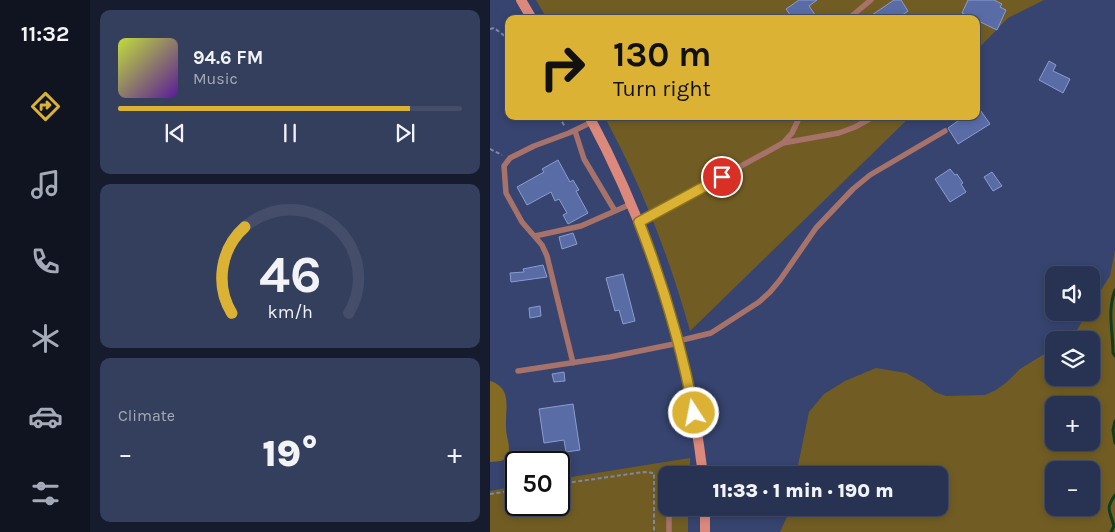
<!DOCTYPE html>
<html lang="en">
<head>
<meta charset="utf-8">
<style>
  body { margin:0; font-family:Karla,sans-serif; background:#343f5d; color:#f1f3f6; height:100vh; display:flex; flex-direction:column; font-size:19px; white-space:nowrap }
  * { box-sizing:border-box; margin:0 }
  p { font-size:16px; color:#a5aab8 }
  .icon { flex:none; width:28px; height:28px; fill:none; stroke:currentColor; stroke-width:2; stroke-linecap:round; stroke-linejoin:round }
  .map { position:relative; flex:1; overflow:hidden }
  .sheet { display:flex; flex-direction:column; gap:10px; padding:10px; background:#161c2e; width:400px }
  .sheet>* { flex:none }
  .hud { position:absolute; left:15px; top:15px; width:475px; height:105px; border-radius:10px; box-shadow:0 2px 8px #0003,0 0 0 1px #444e6a; background:#dbb233; color:#111; overflow:hidden }
  .controls { position:absolute; left:555px; top:266px; display:grid; gap:10px }
  .controls a { display:grid; place-items:center; width:55px; height:55px; border-radius:10px; background:#283353; box-shadow:0 2px 8px #0003,0 0 0 1px #444e6a; font-size:25px }
  .speed { position:absolute; left:15px; top:451px; display:flex; gap:10px; font-size:25px; font-weight:700; text-align:center }
  .speed>* { display:grid; place-content:center; width:65px; height:65px; border-radius:50%; background:#283353; box-shadow:0 2px 8px #0003,0 0 0 1px #444e6a; line-height:1 }
  .speed .limit { border:2px solid #111; border-radius:8px; background:#fff; color:#111 }
  .pin { position:absolute; display:grid; place-items:center; width:42px; height:42px; color:#fff; margin:-21px; border:2px solid #fff; border-radius:50%; box-shadow:0 1px 5px #0007 }
  .me { position:absolute; width:55px; margin:-28px; rotate:349deg; stroke-linejoin:round; filter:drop-shadow(0 0 4px #0008) }
  .turn { display:flex; align-items:center; gap:18px; height:105px; padding:0 25px; font-size:22px }
  .turn .icon { width:65px; height:65px; stroke-width:2.5 }
  .turn b { display:block; font-size:35px; line-height:42px }
  .big { font-size:38px; font-weight:800; line-height:1.1 }
  .sheet .tile { flex:1; display:flex; flex-direction:column; justify-content:center; gap:8px; min-width:0; padding:0 18px; border-radius:10px; background:#343f5d }
  .sheet .dial { align-items:center; gap:0 }
  .dial svg { height:130px; overflow:visible; fill:none; stroke:#444e6a; stroke-width:7; stroke-linecap:round; text-anchor:middle }
  .dial text { fill:#f1f3f6; stroke:none }
  .song { display:flex; align-items:center; gap:15px }
  .cover { width:60px; height:60px; border-radius:8px; background:linear-gradient(135deg,hsl(70 70% 55%),hsl(270 70% 35%)) }
  .played { height:5px; border-radius:2px; background:linear-gradient(90deg,#dbb233 85%,#444e6a 85%) }
  .keys { display:flex; justify-content:space-around; direction:ltr }
  .heat { display:flex; justify-content:space-between; align-items:center; font-size:28px; direction:ltr }
  .trip { position:absolute; left:168px; top:466px; width:290px; height:50px; border-radius:10px; background:#283353; box-shadow:0 2px 8px #0003,0 0 0 1px #444e6a; font-weight:800; line-height:50px; text-align:center }
  main { display:flex; flex:1; min-height:0 }
  .menu { display:flex; flex-direction:column; width:90px; justify-content:space-around; align-items:center; background:#101421; color:#a5aab8 }
  .menu .icon { width:35px; height:35px }
  .menu .on { color:#dbb233 }
  .menu b { font-size:22px; color:#f1f3f6 }
  .map>svg:first-child { display:block }
  .green { fill:#715d23; fill-rule:evenodd }
  .forest { fill:#836b24 }
  .lines { fill:none; stroke-linecap:round; stroke-linejoin:round }
  .stream { stroke:#0f3d1d; stroke-width:3 }
  .building { fill:#5a6ca6; stroke:#8b9ccd }
  .path { stroke:#7c87aa; stroke-width:2; stroke-dasharray:4 2.5; stroke-linecap:butt }
  .lane { stroke:#a77269; stroke-width:5.5 }
  .secondary { stroke:#dc897c; stroke-width:10 }
  .route-casing { stroke:#8e7421; stroke-width:12 }
  .route { stroke:#dbb233; stroke-width:9 }
</style>
</head>
<body>
<main>
<nav class="menu">
<b>11:32</b>
<svg class="icon on" aria-label="directions" viewBox="0 0 24 24"><path d="M12 3l9 9-9 9-9-9zM9 14v-3h6M13 9l2 2-2 2"/></svg>
<svg class="icon" aria-label="music" viewBox="0 0 24 24"><path d="M9 18V5l10-2v13"/><circle cx="6" cy="18" r="3"/><circle cx="16" cy="16" r="3"/></svg>
<svg class="icon" aria-label="phone" viewBox="0 0 24 24"><path d="M5 4h4l2 5-3 2q2 4 5 5l2-3 5 2v4C11 20 4 13 5 4z"/></svg>
<svg class="icon" aria-label="climate" viewBox="0 0 24 24"><path d="M12 3v18M4 7l16 10M4 17L20 7"/></svg>
<svg class="icon" aria-label="car" viewBox="0 0 24 24"><path d="M5 17H2v-5l4-1 3-4h7l3 4 3 1v5h-3M9 17h6M6 11h13"/><circle cx="7" cy="17" r="2"/><circle cx="17" cy="17" r="2"/></svg>
<svg class="icon" aria-label="filters" viewBox="0 0 24 24"><path d="M4 7h16M4 17h16"/><circle cx="9" cy="7" r="2"/><circle cx="15" cy="17" r="2"/></svg>
</nav>
<section class="sheet">
<div class="tile">
<div class="song"><i class="cover"></i><div><b>94.6 FM</b><p>Music</p></div></div>
<div class="played"></div>
<div class="keys"><svg class="icon" aria-label="previous" viewBox="0 0 24 24"><path d="M18 5L8 12l10 7zM5 5v14"/></svg><svg class="icon" aria-label="pause" viewBox="0 0 24 24"><path d="M8 5v14M16 5v14"/></svg><svg class="icon" aria-label="next" viewBox="0 0 24 24"><path d="M6 5l10 7-10 7zM19 5v14"/></svg></div>
</div>
<div class="tile dial"><svg viewBox="0 0 100 80">
<path d="M14 69A42 42 0 1 1 86 69"/>
<path d="M14 69A42 42 0 0 1 22 16" stroke="#dbb233"/>
<text x="50" y="56" font-size="32" font-weight="700">46</text>
<text x="50" y="72" font-size="11">km/h</text>
</svg></div>
<div class="tile"><p>Climate</p>
<div class="heat"><a>−</a><b class="big">19°</b><a>+</a></div>
</div>
</section>
<div class="map">
<svg width="625" height="532" viewBox="0 0 625 532">
  <rect width="100%" height="100%" fill="#36446f"/>
  <path class="green" d="M 46,0 L 554,0 L 518,18 L 486,51 L 486,19 L 57,19 Z
    M 114,116 L 421,116 L 200,331 C 179,256 151,184 114,116 Z
    M 625,250 L 625,532 L 290,532 L 301,508 L 449,508 L 449,475 L 306,475 L 319,412 L 334,394 L 355,381 L 386,368 L 416,373 L 434,383 L 445,392 L 456,396 L 495,395 L 506,390 L 517,382 L 530,369 L 564,348 L 564,378 L 601,378 L 601,340 L 576,340 L 587,330 L 597,313 L 601,312 L 601,305 L 620,276 ZM 564,405 L 601,405 L 601,442 L 564,442 ZM 564,470 L 601,470 L 601,508 L 564,508 Z
    M 200,458 L 200,475 L 176,475 L 176,508 L 198,508 L 198,532 L 0,532 L 0,491 L 26,486 L 26,505 L 69,505 L 69,479 Z"/>
  <path class="forest" d="M 0,381 C 23,388 15,409 16,427 C 16,439 22,446 17,458 L 11,461 L 0,462 Z"/>
  <g class="lines">
    <path class="stream" d="M 625,290 C 617,312 623,330 623,353 L 625,356
      M 625,421 L 623,430 L 625,443
      M 621,532 L 624,526 C 620,511 615,509 625,495"/>
  </g>
  <path class="building" d="M 309,0 L 327,0 L 319,6 L 328,19 L 303,19 L 296,9 Z
    M 404,0 L 411,0 L 418,11 L 407,19 L 376,19 Z
    M 478,0 L 504,0 L 512,4 L 510,7 L 516,10 L 507,30 L 472,13 Z
    M 559,61 L 566,65 L 563,71 L 580,79 L 573,93 L 549,80 Z
    M 486,104 L 500,124 L 468,144 L 458,128 L 475,116 L 486,116 Z
    M 68,160 L 80,182 L 83,180 L 89,190 L 86,191 L 98,213 L 78,224 L 73,215 L 77,213 L 69,199 L 65,201 L 61,192 L 37,205 L 27,187 L 54,172 L 52,169 Z
    M 460,169 L 465,175 L 467,174 L 473,183 L 471,184 L 476,192 L 460,202 L 445,179 Z
    M 502,172 L 512,186 L 503,191 L 494,177 Z
    M 83,233 L 87,244 L 72,249 L 69,237 Z
    M 53,265 L 57,277 L 21,282 L 20,273 L 34,272 L 33,269 Z
    M 133,274 L 145,321 L 133,324 L 129,310 L 125,311 L 116,278 Z
    M 50,306 L 51,316 L 40,318 L 39,308 Z
    M 74,372 L 75,381 L 64,382 L 62,374 Z
    M 83,404 L 90,450 L 76,452 L 74,440 L 54,443 L 49,409 Z"/>
  <g class="lines">
    <path class="path" d="M 0,29 L 4,28 L 19,39
      M 69,116 L 75,127
      M 0,149 L 12,155
      M 69,484 L 154,472 L 164,473 L 164,532
      M 0,494 L 26,490"/>
    <path class="lane" d="M 358,19 L 381,0
      M 85,131 L 94,159 L 125,211
      M 293,143 L 302,133 L 310,116
      M 149,222 L 293,143 L 349,133 L 365,127 L 385,116
      M 45,236 L 91,226 L 141,204
      M 188,341 L 221,333 L 269,302 L 280,292 L 290,280 L 326,228 L 363,189 L 380,175 L 455,131
      M 83,363 L 57,256 L 52,245 L 32,222 L 16,193 L 14,166 L 20,158 L 44,146 L 79,133 L 102,122
      M 28,371 L 120,357 L 189,343
      M 179,532 L 179,508"/>
    <path class="secondary" d="M 31,0 L 42,19
      M 99,116 C 159,228 198,349 213,475
      M 215,508 L 215,532"/>
  </g>
  <g class="lines">
    <g class="route-casing">
      <path id="route" d="M 204,413 C 192,348 173,284 149,222 L 232,177"/>
    </g>
    <use href="#route" class="route"/>
  </g>
</svg>
<div class="controls">
<a><svg class="icon" aria-label="sound" viewBox="0 0 24 24"><path d="M4 9h4l5-4v14l-5-4H4zM17 9q2 3 0 6"/></svg></a>
<a><svg class="icon" aria-label="layers" viewBox="0 0 24 24"><path d="M12 4l9 5-9 5-9-5zM3 14l9 5 9-5"/></svg></a>
<a>+</a>
<a>−</a>
</div>
<div class="speed"><div class="limit">50</div></div>
<div class="pin" style="left:232px;top:177px;background:#d93025"><svg class="icon" aria-label="arrive" viewBox="0 0 24 24"><path d="M6 21V4h12l-3 4 3 4H6"/></svg></div>
<svg class="me" style="left:204px;top:413px" viewBox="-20 -20 40 40"><circle r="17" fill="#dbb233" stroke="#fff" stroke-width="3"/><path d="M0-11L8 9 0 5-8 9z" fill="#fff"/></svg>
<div class="trip">11:33 · 1 min · 190 m</div>
<div class="hud">
<div class="turn"><svg class="icon" aria-label="right" viewBox="0 0 24 24"><path d="M7 20v-9h11M14 6l5 5-5 5"/></svg><div><b>130 m</b>Turn right</div></div>
</div>
</div>
</main>
</body>
</html>
